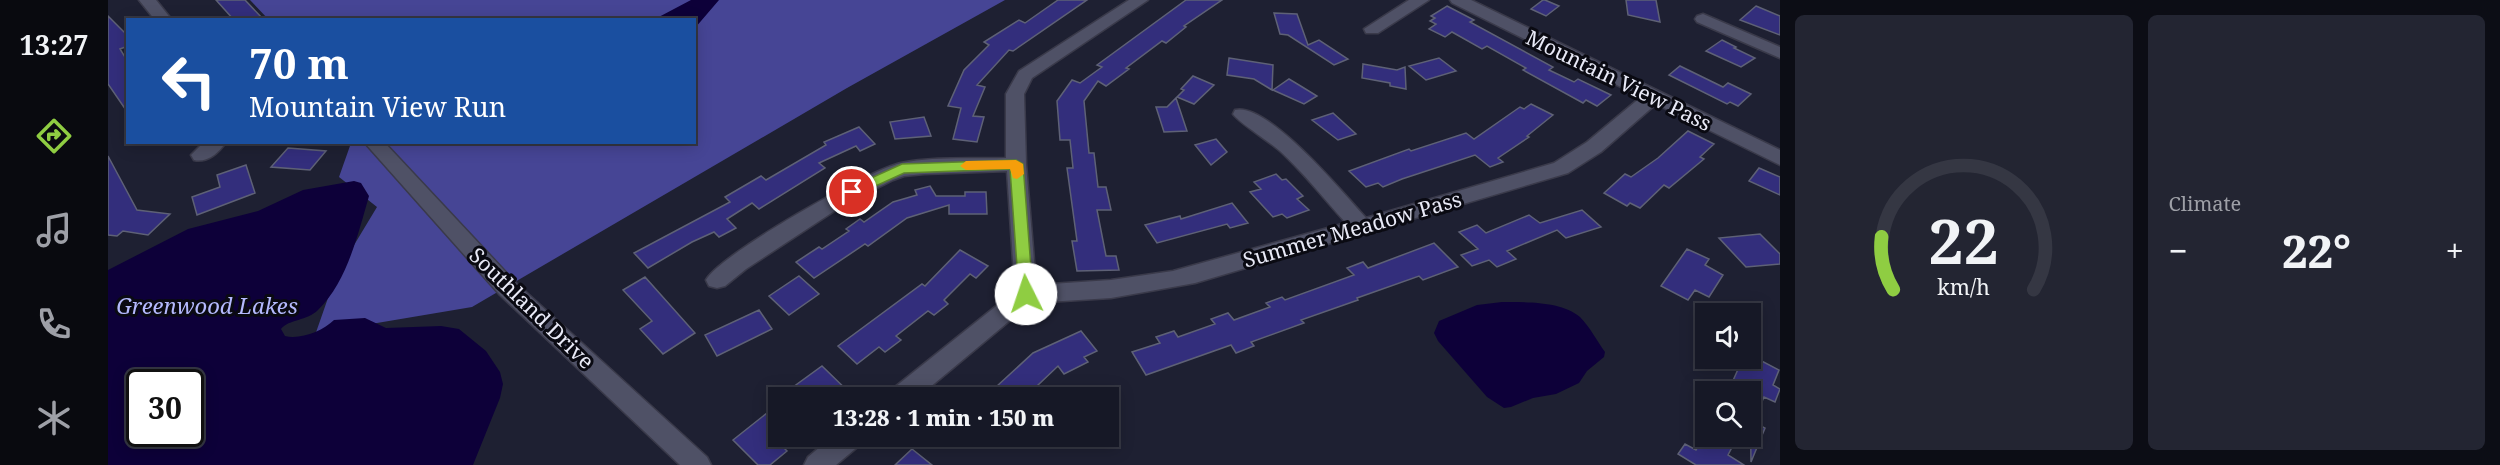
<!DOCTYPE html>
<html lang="en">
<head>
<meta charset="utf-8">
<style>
  body { margin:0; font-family:"Noto Serif",serif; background:#232532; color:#f1f3f6; height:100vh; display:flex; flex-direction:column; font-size:22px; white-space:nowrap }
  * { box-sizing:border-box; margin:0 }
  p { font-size:20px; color:#9ea0a7 }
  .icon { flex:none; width:33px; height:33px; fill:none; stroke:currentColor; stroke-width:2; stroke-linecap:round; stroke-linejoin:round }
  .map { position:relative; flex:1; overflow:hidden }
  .details { display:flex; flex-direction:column; gap:15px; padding:15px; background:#0c0d15; width:720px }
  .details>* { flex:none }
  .guide { position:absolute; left:18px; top:18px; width:570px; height:126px; border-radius:0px; box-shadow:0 3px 15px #0003,0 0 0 2px #353743; background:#1a4fa0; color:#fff; overflow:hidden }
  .buttons { position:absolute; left:1587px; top:303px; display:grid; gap:12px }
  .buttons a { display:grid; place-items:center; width:66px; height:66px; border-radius:0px; background:#161826; box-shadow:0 3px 15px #0003,0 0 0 2px #353743; font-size:30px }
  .speed { position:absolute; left:18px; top:369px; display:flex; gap:12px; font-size:30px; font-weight:700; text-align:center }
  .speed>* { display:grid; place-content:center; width:78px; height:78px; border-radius:50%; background:#161826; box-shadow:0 3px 15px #0003,0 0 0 2px #353743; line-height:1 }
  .speed .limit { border:3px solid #111; border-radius:9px; background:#fff; color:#111 }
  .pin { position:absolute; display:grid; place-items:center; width:51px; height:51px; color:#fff; margin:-26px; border:3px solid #fff; border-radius:50%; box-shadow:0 2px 6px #0007 }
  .me { position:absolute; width:66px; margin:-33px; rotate:356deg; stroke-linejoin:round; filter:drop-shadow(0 0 4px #0008) }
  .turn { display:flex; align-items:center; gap:21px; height:126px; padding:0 24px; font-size:27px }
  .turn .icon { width:78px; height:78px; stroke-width:2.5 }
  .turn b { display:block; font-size:42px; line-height:51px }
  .big { font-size:45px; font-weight:800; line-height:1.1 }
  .details .tile { flex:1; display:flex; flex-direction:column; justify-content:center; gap:9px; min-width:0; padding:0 21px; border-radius:9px; background:#232532 }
  .details .dial { align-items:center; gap:0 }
  .dial svg { height:156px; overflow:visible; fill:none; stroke:#353743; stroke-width:7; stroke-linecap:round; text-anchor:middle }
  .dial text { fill:#f1f3f6; stroke:none }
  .heat { display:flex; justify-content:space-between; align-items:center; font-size:33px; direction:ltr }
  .details .tiles { flex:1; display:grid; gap:15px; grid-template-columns:repeat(2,1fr) }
  .trip { position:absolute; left:660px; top:387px; width:351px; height:60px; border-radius:0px; background:#161826; box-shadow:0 3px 15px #0003,0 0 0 2px #353743; font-weight:800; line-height:60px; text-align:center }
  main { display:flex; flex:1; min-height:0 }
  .tab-bar { display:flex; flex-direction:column; width:108px; justify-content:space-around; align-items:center; background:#090a0f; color:#9ea0a7 }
  .tab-bar .icon { width:42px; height:42px }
  .tab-bar .active { color:#8fcd42 }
  .tab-bar b { font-size:27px; color:#f1f3f6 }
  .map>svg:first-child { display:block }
  .forest { fill:#464595 }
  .water { fill:#0d0039; fill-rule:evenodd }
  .building { fill:#332e7c; stroke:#5e6176; stroke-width:1.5 }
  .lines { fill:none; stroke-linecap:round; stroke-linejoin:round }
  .minor-casing { stroke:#3a3a4a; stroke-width:3 }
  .minor { fill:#4f5166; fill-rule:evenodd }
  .route { fill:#8fcd42; stroke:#5d852b; stroke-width:1.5 }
  .slow { fill:#f59e0b }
  .labels { text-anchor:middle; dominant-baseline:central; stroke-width:6; stroke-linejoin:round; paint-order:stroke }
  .street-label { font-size:21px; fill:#e9eaf7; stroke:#0a0a12 }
  .water-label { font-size:22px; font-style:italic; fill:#b4b9fd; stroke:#0a0a12 }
</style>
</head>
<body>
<main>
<nav class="tab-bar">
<b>13:27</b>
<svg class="icon active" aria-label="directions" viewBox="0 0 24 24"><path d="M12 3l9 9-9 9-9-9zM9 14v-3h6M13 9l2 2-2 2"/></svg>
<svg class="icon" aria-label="music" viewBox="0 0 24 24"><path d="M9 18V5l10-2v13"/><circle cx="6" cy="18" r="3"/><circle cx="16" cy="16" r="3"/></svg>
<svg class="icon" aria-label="phone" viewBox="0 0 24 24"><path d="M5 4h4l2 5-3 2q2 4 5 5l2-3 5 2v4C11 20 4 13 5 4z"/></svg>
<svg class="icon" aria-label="climate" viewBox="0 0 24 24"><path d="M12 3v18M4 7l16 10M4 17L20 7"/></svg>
</nav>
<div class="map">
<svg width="1672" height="465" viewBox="0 0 1672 465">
  <rect width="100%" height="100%" fill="#1e2032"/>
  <path class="forest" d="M 142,0 L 897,0 L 739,88 L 364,307 L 263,324 L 205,341 L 228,275 L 269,207 L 231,177 L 243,143 L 586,142 L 586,20 L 161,20 Z"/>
  <path class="water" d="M 583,0 L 611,0 L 587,28 L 586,20 L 547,19 Z
    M 246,181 L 253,183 L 261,196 C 250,234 239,282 210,310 C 199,321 181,319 173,329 L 177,336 C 192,340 215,331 226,320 L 257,318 L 278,328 L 333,326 L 351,329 L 378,351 L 392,372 L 395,384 L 392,398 L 365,465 L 0,465 L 0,270 L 80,229 L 150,211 L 195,190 ZM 82,382 L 82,434 L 32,434 L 32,382 Z
    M 1394,302 C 1417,302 1454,301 1472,317 C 1482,327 1489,341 1497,352 L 1496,357 L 1479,371 L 1471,383 L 1448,394 L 1425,398 L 1403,407 L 1396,408 L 1379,397 L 1330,341 L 1326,333 L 1331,321 L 1369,305 Z"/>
  <path class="building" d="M 108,0 L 137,0 L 156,20 L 126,20 Z
    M 950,0 L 979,0 L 905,51 L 901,50 L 869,85 L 877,87 L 865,116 L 876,117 L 869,142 L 845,139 L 853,108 L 840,106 L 856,70 L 881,45 L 876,42 L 911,20 L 917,23 Z
    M 1078,0 L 1114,0 L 1076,26 L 1078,27 L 1058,43 L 1054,41 L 1018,68 L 1021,69 L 998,86 L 990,81 L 976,101 L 981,153 L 986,153 L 990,187 L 998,187 L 1003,210 L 989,210 L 998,256 L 1008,256 L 1011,270 L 969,271 L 964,241 L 969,241 L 959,168 L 965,168 L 962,140 L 952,140 L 949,101 L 964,80 L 972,83 L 994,67 L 989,65 Z
    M 1435,0 L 1437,0 L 1451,6 L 1438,16 L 1423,9 Z
    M 1518,0 L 1548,0 L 1552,22 L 1520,15 Z
    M 1339,6 L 1366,20 L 1362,22 L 1445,67 L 1441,70 L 1466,82 L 1470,79 L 1503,95 L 1489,106 L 1478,100 L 1475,103 L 1415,70 L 1418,68 L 1379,46 L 1374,49 L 1344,32 L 1337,37 L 1321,29 L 1328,24 L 1322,21 L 1327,18 L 1323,16 Z
    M 1648,6 L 1672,16 L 1672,35 L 1632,20 Z
    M 1166,13 L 1189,14 L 1200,45 L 1211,40 L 1240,59 L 1226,65 L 1180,35 L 1172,34 Z
    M 0,16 L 20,36 L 20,46 L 12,49 L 20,62 L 20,113 L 0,84 Z
    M 1614,40 L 1628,47 L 1626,48 L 1647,58 L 1633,67 L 1598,51 Z
    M 1121,58 L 1165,65 L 1164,90 L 1146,79 L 1119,75 Z
    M 1331,58 L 1348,71 L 1318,80 L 1301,66 Z
    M 1255,64 L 1289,70 L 1297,67 L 1298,89 L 1282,86 L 1282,83 L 1254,78 Z
    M 1572,66 L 1615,87 L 1620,83 L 1643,94 L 1630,106 L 1622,102 L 1619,104 L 1561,75 Z
    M 1085,76 L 1106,85 L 1086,104 L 1069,97 L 1076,90 L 1073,89 Z
    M 1181,79 L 1191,85 L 1209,96 L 1196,104 L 1165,90 Z
    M 1068,98 L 1079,131 L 1056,132 L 1048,107 L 1059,107 Z
    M 1423,104 L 1445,115 L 1419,136 L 1421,137 L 1390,158 L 1395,162 L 1382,167 L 1367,155 L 1294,179 L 1275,187 L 1270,183 L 1258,187 L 1241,171 L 1301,149 L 1303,151 L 1358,133 L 1366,139 L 1412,107 L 1416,109 Z
    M 1225,113 L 1248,134 L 1230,140 L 1204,120 Z
    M 816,117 L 823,136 L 787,139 L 782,122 Z
    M 751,127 L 767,144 L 752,151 L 748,146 L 711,163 L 717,168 L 651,209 L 644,203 L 619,219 L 628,228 L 611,237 L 606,232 L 584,242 L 540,268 L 526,253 L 622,202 L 617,197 L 653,176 L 658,180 L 718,145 L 716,142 Z
    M 1580,131 L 1606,144 L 1592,157 L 1596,159 L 1561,188 L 1556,185 L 1532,208 L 1522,203 L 1519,206 L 1496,193 L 1517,174 L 1523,177 L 1550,158 Z
    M 1108,139 L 1119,152 L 1103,165 L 1087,145 Z
    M 180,148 L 218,151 L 202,170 L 163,167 Z
    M 0,156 L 29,210 L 62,214 L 40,235 L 15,231 L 9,236 L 0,235 Z
    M 138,165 L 147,193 L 89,215 L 84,197 L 112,187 L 109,175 Z
    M 1651,168 L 1672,177 L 1672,195 L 1641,181 Z
    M 1168,174 L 1174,180 L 1178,179 L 1195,196 L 1189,199 L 1201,210 L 1179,218 L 1174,214 L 1165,217 L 1142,192 L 1153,189 L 1146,182 Z
    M 822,186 L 828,196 L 857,196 L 857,192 L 878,192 L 879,214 L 841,214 L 841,205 L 799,218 L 760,246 L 757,244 L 706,278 L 688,262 L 711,247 L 714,249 L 741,231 L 738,229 L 752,219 L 756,222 L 785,202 L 809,195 L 807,190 Z
    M 1124,203 L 1140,223 L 1122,228 L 1119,224 L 1049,243 L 1037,225 L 1072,216 L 1073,219 Z
    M 1474,210 L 1493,227 L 1458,238 L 1449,230 L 1399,251 L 1408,259 L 1389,267 L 1381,260 L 1364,266 L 1353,255 L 1370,249 L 1351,232 L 1369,225 L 1378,233 L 1421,215 L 1432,223 Z
    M 1652,234 L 1672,254 L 1672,264 L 1638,267 L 1611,238 Z
    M 1326,243 L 1350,267 L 1315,280 L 1311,276 L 1249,298 L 1250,300 L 1193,320 L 1196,323 L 1143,342 L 1146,346 L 1128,353 L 1123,345 L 1038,375 L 1024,352 L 1052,343 L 1048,337 L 1066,331 L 1070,337 L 1107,324 L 1103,319 L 1120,313 L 1126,320 L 1162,307 L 1158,303 L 1174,297 L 1177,300 L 1246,275 L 1239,268 L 1255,262 L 1260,268 Z
    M 1579,249 L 1601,259 L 1597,265 L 1615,275 L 1601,297 L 1587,290 L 1580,300 L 1553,286 Z
    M 852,250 L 880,266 L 868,278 L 862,274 L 836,300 L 840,304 L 826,315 L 820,311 L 788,336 L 793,340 L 777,352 L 771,347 L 749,364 L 730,346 L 814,284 L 817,286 Z
    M 691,276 L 711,294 L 681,315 L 661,296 Z
    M 537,277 L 587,333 L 555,354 L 532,329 L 544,321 L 515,290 Z
    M 651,310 L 664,329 L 609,356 L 597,335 Z
    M 973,331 L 989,351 L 976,357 L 980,362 L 956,374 L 950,366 L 929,386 L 935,391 L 927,398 L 876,398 L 925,353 Z
    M 1635,358 L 1648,358 L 1671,370 L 1665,385 L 1672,389 L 1667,402 L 1656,397 L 1645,422 L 1657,428 L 1643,462 L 1642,392 L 1620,392 Z
    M 714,366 L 747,398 L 670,398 Z
    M 659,413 L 670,424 L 670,438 L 668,440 L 679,451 L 662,465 L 650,465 L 625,440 Z
    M 1596,436 L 1630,436 L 1620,455 L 1636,465 L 1588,465 L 1570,454 L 1577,444 L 1588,450 Z
    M 804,449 L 824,465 L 787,465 Z"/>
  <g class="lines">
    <g class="minor-casing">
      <path id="minor" d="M 31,0 L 48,0 L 64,20 L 47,20 Z
        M 1021,0 L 1040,0 L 924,78 L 916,94 L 918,164 L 928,285 L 1003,280 L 1065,271 L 1238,223 C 1216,199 1196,173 1172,151 C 1162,142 1130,122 1125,114 L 1127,110 C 1159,101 1236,194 1258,218 L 1446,163 L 1479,142 L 1533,97 L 1344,3 L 1342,0 L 1363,0 L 1672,150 L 1672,165 L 1548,104 L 1493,152 L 1460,173 L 1087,283 L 1003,298 L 923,303 L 809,398 L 779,398 L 782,391 L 907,291 L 899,171 L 816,174 L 796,176 L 785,180 L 734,206 L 638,269 L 617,286 L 609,288 L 601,286 L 598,280 C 611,255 762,169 793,163 C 826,156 864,159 898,158 L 898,94 L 911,71 Z
        M 1301,0 L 1321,0 L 1270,33 L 1258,33 L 1256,29 Z
        M 1595,14 L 1672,47 L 1672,58 L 1589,22 L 1587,19 L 1589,16 Z
        M 96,142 L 118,142 C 111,153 99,163 86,160 L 83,155 Z
        M 256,142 L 276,142 L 408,283 L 599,457 L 603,465 L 572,465 L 392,295 Z
        M 725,436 L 756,436 L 753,444 L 728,465 L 696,465 L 700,457 Z"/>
    </g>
    <use href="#minor" class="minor"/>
  </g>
  <path class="route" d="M 908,160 L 915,164 L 925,294 L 923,298 L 913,298 L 911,294 L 902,169 L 796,173 L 748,195 L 744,197 L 737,192 L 739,189 L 794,164 Z"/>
  <path class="slow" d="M 908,160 L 915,164 L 916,174 L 909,179 L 905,178 L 902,169 L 858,170 L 852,166 L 858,161 Z"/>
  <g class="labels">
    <g class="street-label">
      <text transform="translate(1511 80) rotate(26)">Mountain View Pass</text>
      <text transform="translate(1244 229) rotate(-16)">Summer Meadow Pass</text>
      <text transform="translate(424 308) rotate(44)">Southland Drive</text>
    </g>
    <g class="water-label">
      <text x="99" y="305">Greenwood Lakes</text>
    </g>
  </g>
</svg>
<div class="buttons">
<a><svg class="icon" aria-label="sound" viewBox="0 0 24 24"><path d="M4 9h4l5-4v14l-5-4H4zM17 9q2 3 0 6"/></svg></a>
<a><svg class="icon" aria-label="search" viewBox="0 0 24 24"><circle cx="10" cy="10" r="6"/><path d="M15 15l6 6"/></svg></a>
</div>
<div class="speed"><div class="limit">30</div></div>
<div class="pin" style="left:744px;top:192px;background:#d93025"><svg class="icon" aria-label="arrive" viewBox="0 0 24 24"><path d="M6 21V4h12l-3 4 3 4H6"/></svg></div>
<svg class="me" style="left:918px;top:294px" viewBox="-20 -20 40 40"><circle r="19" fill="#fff"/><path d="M0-13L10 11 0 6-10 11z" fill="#8fcd42"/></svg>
<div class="trip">13:28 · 1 min · 150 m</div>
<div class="guide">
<div class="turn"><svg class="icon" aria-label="left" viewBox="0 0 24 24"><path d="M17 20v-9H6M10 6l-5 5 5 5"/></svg><div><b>70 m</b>Mountain View Run</div></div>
</div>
</div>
<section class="details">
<div class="tiles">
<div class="tile dial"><svg viewBox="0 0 100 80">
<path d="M14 69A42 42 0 1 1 86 69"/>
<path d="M14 69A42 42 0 0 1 8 42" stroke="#8fcd42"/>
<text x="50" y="56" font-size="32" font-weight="700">22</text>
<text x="50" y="72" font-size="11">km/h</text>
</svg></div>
<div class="tile"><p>Climate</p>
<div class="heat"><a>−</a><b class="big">22°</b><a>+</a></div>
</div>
</div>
</section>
</main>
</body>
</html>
